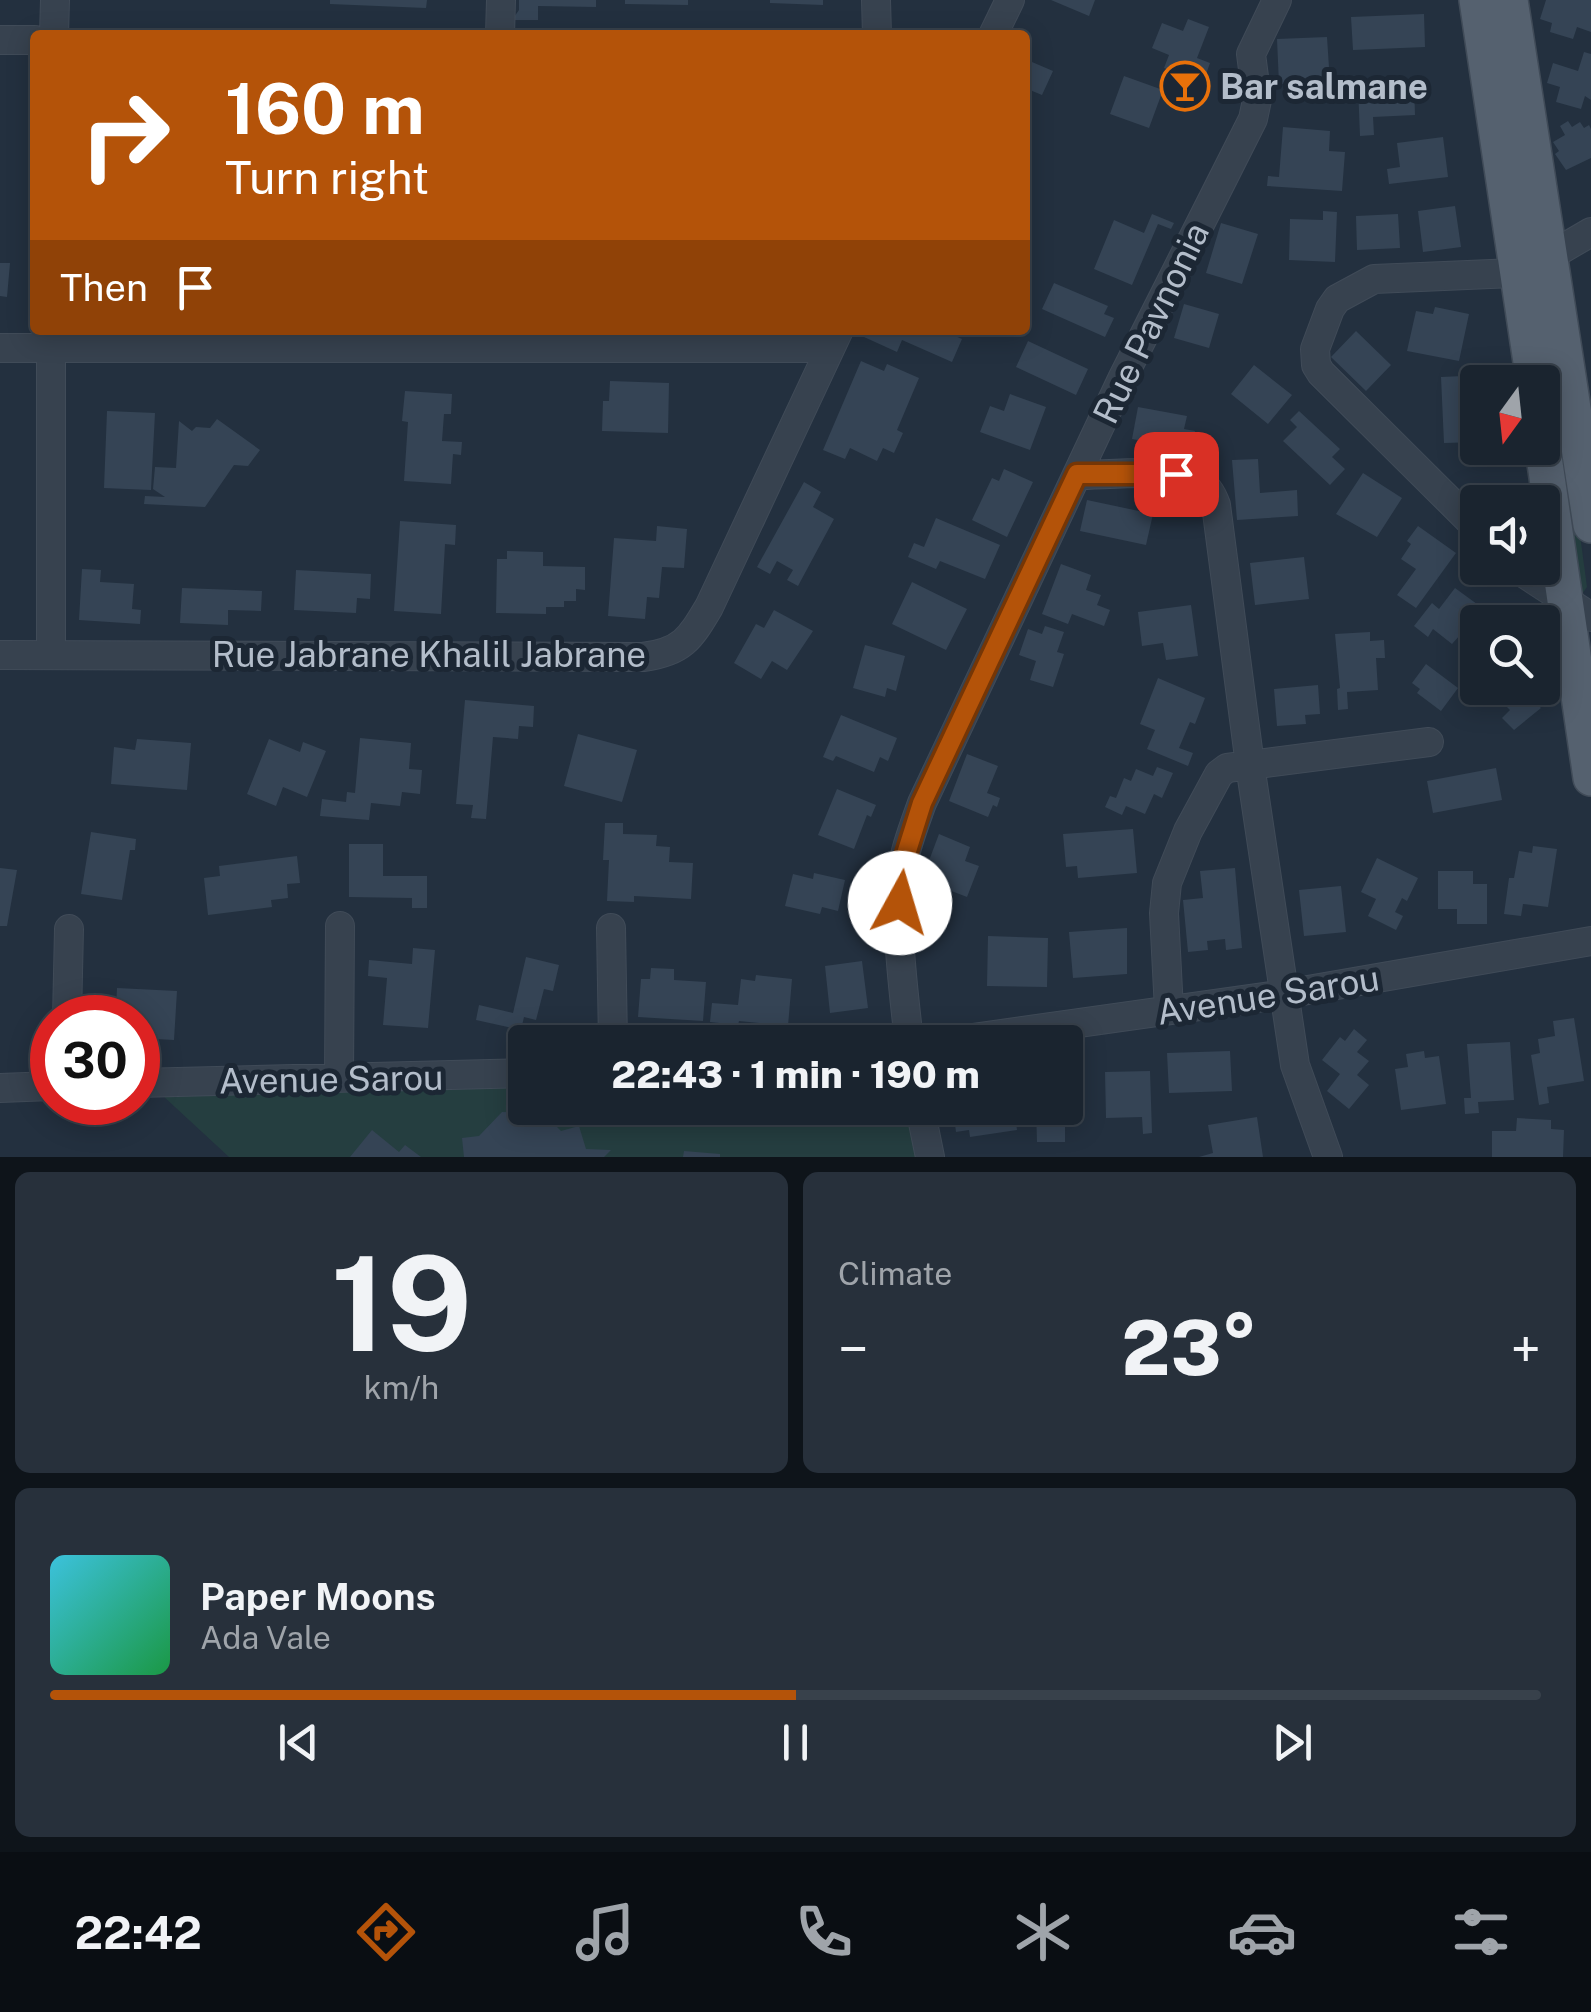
<!DOCTYPE html>
<html lang="en">
<head>
<meta charset="utf-8">
<style>
  body { margin:0; font-family:"Public Sans",sans-serif; background:#27303b; color:#f1f3f6; height:100vh; display:flex; flex-direction:column; font-size:38px; white-space:nowrap }
  * { box-sizing:border-box; margin:0 }
  p { font-size:32px; color:#9fa4aa }
  .icon { flex:none; width:55px; height:55px; fill:none; stroke:currentColor; stroke-width:2; stroke-linecap:round; stroke-linejoin:round }
  .map { position:relative; height:1157px; overflow:hidden }
  .panel { display:flex; flex-direction:column; gap:15px; padding:15px; background:#0e141a; flex:1 }
  .panel>* { flex:none }
  .banner { position:absolute; left:30px; top:30px; width:1000px; height:305px; border-radius:10px; box-shadow:0 5px 25px #0003,0 0 0 2px #38414b; background:#b45309; color:#fff; overflow:hidden }
  .needle { width:65px; rotate:195deg }
  .controls { position:absolute; left:1460px; top:365px; display:grid; gap:20px }
  .controls a { display:grid; place-items:center; width:100px; height:100px; border-radius:10px; background:#1a242f; box-shadow:0 5px 25px #0003,0 0 0 2px #38414b; font-size:50px }
  .speed { position:absolute; left:30px; top:995px; display:flex; gap:20px; font-size:50px; font-weight:700; text-align:center }
  .speed>* { display:grid; place-content:center; width:130px; height:130px; border-radius:50%; background:#1a242f; box-shadow:0 5px 25px #0003,0 0 0 2px #38414b; line-height:1 }
  .speed .limit { border:15px solid #d22; background:#fff; color:#111 }
  .pin { position:absolute; display:grid; place-items:center; width:85px; height:85px; color:#fff; margin:-42px; border-radius:20px; box-shadow:0 5px 15px #0006 }
  .me { position:absolute; width:110px; margin:-55px; rotate:6deg; stroke-linejoin:round; filter:drop-shadow(0 0 8px #0008) }
  .turn { display:flex; align-items:center; gap:35px; height:210px; padding:0 30px; font-size:45px }
  .turn .icon { width:130px; height:130px; stroke-width:2.5 }
  .turn b { display:block; font-size:70px; line-height:85px }
  .then { display:flex; align-items:center; height:95px; padding:0 30px; background:#0003; gap:20px; font-size:38px }
  .big { font-size:75px; font-weight:800; line-height:1.1 }
  .panel .widget { flex:1; display:flex; flex-direction:column; justify-content:center; gap:15px; min-width:0; padding:0 35px; border-radius:15px; background:#27303b }
  .panel .dial { align-items:center; gap:0 }
  .dial b { font-size:130px; line-height:1 }
  .song { display:flex; align-items:center; gap:30px }
  .cover { width:120px; height:120px; border-radius:15px; background:linear-gradient(135deg,hsl(190 70% 55%),hsl(140 70% 35%)) }
  .played { height:10px; border-radius:5px; background:linear-gradient(90deg,#b45309 50%,#38414b 50%) }
  .keys { display:flex; justify-content:space-around; direction:ltr }
  .heat { display:flex; justify-content:space-between; align-items:center; font-size:55px; direction:ltr }
  .panel .tiles { flex:1; display:grid; gap:15px; grid-template-columns:1fr 1fr }
  .widget:last-child { grid-column:span 2 }
  .trip { position:absolute; left:508px; top:1025px; width:575px; height:100px; border-radius:10px; background:#1a242f; box-shadow:0 5px 25px #0003,0 0 0 2px #38414b; font-weight:800; line-height:100px; text-align:center }
  .menu { display:flex; height:160px; justify-content:space-around; align-items:center; background:#0a0e13; color:#9fa4aa }
  .menu .icon { width:70px; height:70px }
  .menu .current { color:#b45309 }
  .menu b { font-size:45px; color:#f1f3f6 }
  .map>svg:first-child { display:block }
  .green { fill:#253e40 }
  .building { fill:#354455 }
  .lines { fill:none; stroke-linecap:round; stroke-linejoin:round }
  .minor-casing { stroke:#404b58; stroke-width:30 }
  .major-casing { stroke:#404b58; stroke-width:38 }
  .minor { stroke:#37424f; stroke-width:28 }
  .major { stroke:#55616f; stroke-width:35 }
  .route-casing { stroke:#753606; stroke-width:25 }
  .route { stroke:#b45309; stroke-width:18 }
  .labels { text-anchor:middle; dominant-baseline:central; stroke-width:10; stroke-linejoin:round; paint-order:stroke }
  .poi-label { font-size:35px; font-weight:bold; fill:#b3bdca; stroke:#1c2734; text-anchor:start }
  .street-label { font-size:35px; fill:#b3bdca; stroke:#1c2734 }
</style>
</head>
<body>
<div class="map">
<svg width="1591" height="1157" viewBox="0 0 1591 1157">
  <rect width="100%" height="100%" fill="#23303f"/>
  <path class="green" d="M 1532,286 L 1569,453 L 1587,587 L 1582,594 L 1575,591 Z
    M 525,1077 L 525,1108 L 912,1108 L 924,1157 L 229,1157 L 162,1095 Z"/>
  <path class="building" d="M 330,0 L 427,0 L 426,8 L 330,4 Z
    M 519,0 L 596,0 L 596,7 L 538,6 L 538,20 L 512,20 L 519,10 Z
    M 625,0 L 688,0 L 688,5 L 625,4 Z
    M 770,0 L 823,0 L 823,5 L 770,3 Z
    M 1051,0 L 1095,0 L 1089,16 Z
    M 1546,0 L 1591,0 L 1591,32 L 1577,27 L 1573,39 L 1550,32 L 1552,23 L 1540,19 Z
    M 1424,14 L 1425,47 L 1353,50 L 1351,17 Z
    M 1188,19 L 1209,27 L 1197,58 L 1210,63 L 1203,83 L 1164,68 L 1169,55 L 1152,48 L 1162,23 L 1183,31 Z
    M 1327,37 L 1330,83 L 1279,84 L 1277,39 Z
    M 1584,52 L 1591,54 L 1591,100 L 1585,96 L 1581,109 L 1556,102 L 1560,87 L 1547,83 L 1553,63 L 1578,71 Z
    M 1025,59 L 1053,71 L 1042,95 L 1025,88 Z
    M 1124,76 L 1163,90 L 1149,128 L 1110,114 Z
    M 1414,83 L 1415,115 L 1373,117 L 1374,135 L 1360,136 L 1358,86 Z
    M 1568,121 L 1572,127 L 1580,122 L 1584,128 L 1589,125 L 1591,129 L 1591,158 L 1566,170 L 1555,154 L 1559,151 L 1553,142 L 1565,135 L 1560,126 Z
    M 1283,127 L 1330,131 L 1329,151 L 1345,152 L 1342,191 L 1267,186 L 1268,176 L 1279,177 Z
    M 1443,137 L 1448,177 L 1389,184 L 1387,169 L 1400,167 L 1397,143 Z
    M 1455,206 L 1461,247 L 1423,252 L 1418,211 Z
    M 1323,211 L 1337,212 L 1335,262 L 1289,260 L 1290,219 L 1323,220 Z
    M 1152,214 L 1174,223 L 1171,229 L 1158,224 L 1132,285 L 1094,269 L 1114,220 L 1144,233 Z
    M 1398,214 L 1400,248 L 1357,250 L 1356,216 Z
    M 1221,223 L 1258,234 L 1242,284 L 1206,273 Z
    M 0,263 L 10,263 L 7,297 L 0,296 Z
    M 1054,283 L 1108,306 L 1104,314 L 1114,318 L 1105,337 L 1042,309 Z
    M 1184,304 L 1219,314 L 1209,348 L 1174,338 Z
    M 1435,307 L 1469,314 L 1459,361 L 1407,351 L 1416,311 L 1433,314 Z
    M 868,330 L 941,330 L 962,339 L 952,362 L 902,340 L 897,352 L 864,337 Z
    M 1356,331 L 1391,365 L 1366,391 L 1331,357 Z
    M 1028,341 L 1088,369 L 1076,395 L 1016,367 Z
    M 861,361 L 884,371 L 887,364 L 919,378 L 897,430 L 903,433 L 894,453 L 883,448 L 877,461 L 850,448 L 845,459 L 823,450 Z
    M 1254,365 L 1292,395 L 1268,424 L 1231,394 Z
    M 1485,375 L 1486,382 L 1478,382 L 1478,442 L 1444,443 L 1441,377 Z
    M 610,381 L 669,383 L 668,433 L 602,431 L 603,401 L 609,401 Z
    M 405,391 L 452,394 L 451,414 L 444,414 L 442,441 L 462,442 L 461,455 L 453,454 L 451,484 L 404,481 L 408,422 L 402,421 Z
    M 1010,394 L 1046,407 L 1030,450 L 980,432 L 990,406 L 1004,411 Z
    M 1138,407 L 1187,416 L 1184,429 L 1195,431 L 1192,450 L 1132,439 Z
    M 107,411 L 155,413 L 151,490 L 104,488 Z
    M 1299,411 L 1340,449 L 1332,457 L 1345,469 L 1330,485 L 1283,441 L 1297,427 L 1290,420 Z
    M 217,419 L 260,450 L 248,466 L 234,465 L 205,507 L 144,504 L 145,496 L 165,497 L 153,489 L 155,467 L 176,468 L 179,421 L 192,431 L 196,427 L 210,428 Z
    M 1258,459 L 1260,493 L 1297,490 L 1298,516 L 1237,520 L 1232,460 Z
    M 1004,469 L 1033,482 L 1007,537 L 972,520 L 992,478 L 999,481 Z
    M 1363,473 L 1402,498 L 1377,537 L 1336,514 Z
    M 804,482 L 821,492 L 813,507 L 834,519 L 798,586 L 787,580 L 793,570 L 777,561 L 770,574 L 757,567 Z
    M 1087,500 L 1153,514 L 1146,545 L 1080,531 Z
    M 936,518 L 1000,545 L 985,579 L 940,561 L 936,569 L 908,557 L 914,543 L 924,547 Z
    M 400,521 L 456,525 L 455,545 L 445,544 L 441,614 L 394,611 Z
    M 657,526 L 687,529 L 684,568 L 662,567 L 659,598 L 647,597 L 645,619 L 608,616 L 614,538 L 656,541 Z
    M 1418,526 L 1456,553 L 1416,608 L 1397,595 L 1416,569 L 1401,559 L 1411,544 L 1407,541 Z
    M 507,551 L 543,552 L 543,566 L 585,567 L 585,590 L 576,589 L 576,601 L 564,601 L 564,607 L 546,607 L 546,614 L 496,613 L 497,559 L 507,559 Z
    M 1304,557 L 1309,599 L 1255,605 L 1250,563 Z
    M 1061,564 L 1091,575 L 1086,590 L 1101,595 L 1097,605 L 1110,610 L 1104,626 L 1072,614 L 1068,624 L 1042,614 Z
    M 82,569 L 101,570 L 100,582 L 134,584 L 132,609 L 141,610 L 140,624 L 79,620 Z
    M 296,570 L 371,574 L 370,599 L 357,598 L 356,613 L 294,610 Z
    M 912,582 L 967,609 L 946,650 L 892,624 Z
    M 182,588 L 262,591 L 261,611 L 228,610 L 228,625 L 180,623 Z
    M 1455,588 L 1492,615 L 1486,622 L 1478,622 L 1478,634 L 1471,642 L 1461,634 L 1452,644 L 1433,629 L 1428,637 L 1414,626 L 1432,603 L 1439,609 Z
    M 1191,605 L 1198,656 L 1166,660 L 1163,643 L 1142,646 L 1138,612 Z
    M 774,610 L 813,631 L 787,670 L 772,661 L 761,679 L 734,663 L 756,624 L 764,628 Z
    M 1045,626 L 1064,632 L 1057,652 L 1064,654 L 1053,687 L 1030,680 L 1036,661 L 1019,655 L 1028,629 L 1042,634 Z
    M 1370,632 L 1370,641 L 1384,640 L 1385,658 L 1376,658 L 1378,690 L 1347,692 L 1348,709 L 1338,710 L 1337,689 L 1340,688 L 1335,634 Z
    M 865,645 L 905,656 L 896,691 L 887,688 L 885,697 L 853,688 Z
    M 1426,664 L 1458,688 L 1441,711 L 1417,693 L 1420,689 L 1412,683 Z
    M 1158,678 L 1205,698 L 1195,724 L 1190,722 L 1179,748 L 1193,753 L 1188,766 L 1147,749 L 1155,730 L 1140,724 Z
    M 1318,685 L 1320,714 L 1305,715 L 1306,724 L 1277,726 L 1274,689 Z
    M 1488,688 L 1520,688 L 1541,708 L 1514,730 L 1502,718 L 1510,710 Z
    M 465,700 L 534,706 L 533,727 L 519,726 L 518,739 L 493,737 L 486,819 L 471,818 L 473,805 L 456,804 Z
    M 841,715 L 897,738 L 888,761 L 880,757 L 874,772 L 836,756 L 833,761 L 823,757 Z
    M 578,734 L 637,750 L 622,802 L 564,786 Z
    M 360,738 L 411,743 L 409,769 L 422,770 L 420,794 L 402,792 L 400,806 L 371,803 L 369,820 L 320,816 L 322,799 L 346,802 L 347,792 L 355,793 Z
    M 137,739 L 191,743 L 187,790 L 111,784 L 114,747 L 135,750 Z
    M 269,739 L 300,752 L 303,742 L 326,751 L 307,797 L 283,787 L 276,806 L 247,794 Z
    M 967,754 L 998,766 L 987,793 L 1000,798 L 997,807 L 993,805 L 988,817 L 949,801 Z
    M 1157,767 L 1173,773 L 1162,798 L 1154,794 L 1145,814 L 1126,806 L 1122,815 L 1105,807 L 1110,796 L 1116,798 L 1124,778 L 1131,781 L 1136,769 L 1153,776 Z
    M 1496,768 L 1502,800 L 1433,813 L 1427,781 Z
    M 837,789 L 876,805 L 871,817 L 867,815 L 854,849 L 818,835 Z
    M 605,823 L 623,823 L 623,834 L 657,835 L 656,846 L 670,847 L 669,862 L 693,863 L 691,899 L 634,896 L 634,902 L 607,901 L 609,860 L 603,860 Z
    M 1133,829 L 1137,873 L 1078,878 L 1077,866 L 1066,867 L 1063,834 Z
    M 91,832 L 136,839 L 135,850 L 130,850 L 122,900 L 81,894 Z
    M 939,834 L 970,847 L 965,861 L 979,866 L 967,897 L 928,882 L 934,868 L 927,866 Z
    M 349,844 L 383,844 L 383,876 L 427,876 L 427,908 L 412,908 L 412,898 L 349,897 Z
    M 1533,846 L 1557,849 L 1548,907 L 1523,904 L 1521,916 L 1504,914 L 1509,878 L 1514,878 L 1519,851 L 1532,853 Z
    M 297,856 L 300,883 L 287,884 L 288,898 L 271,900 L 272,907 L 208,915 L 204,878 L 220,876 L 219,866 Z
    M 1377,858 L 1418,878 L 1407,901 L 1402,898 L 1395,912 L 1403,916 L 1396,930 L 1368,916 L 1376,899 L 1361,892 Z
    M 0,868 L 17,870 L 7,926 L 0,926 Z
    M 1235,868 L 1242,948 L 1226,950 L 1225,939 L 1207,941 L 1208,950 L 1188,952 L 1183,900 L 1203,898 L 1200,871 Z
    M 1438,871 L 1473,871 L 1473,884 L 1487,884 L 1487,924 L 1457,924 L 1457,909 L 1438,909 Z
    M 814,873 L 845,880 L 838,911 L 822,907 L 820,914 L 785,906 L 793,874 L 813,879 Z
    M 1341,886 L 1346,932 L 1304,936 L 1299,890 Z
    M 1127,928 L 1127,974 L 1073,978 L 1069,932 Z
    M 988,936 L 1048,938 L 1047,987 L 987,986 Z
    M 413,948 L 435,950 L 428,1028 L 383,1025 L 387,978 L 368,976 L 369,960 L 412,964 Z
    M 526,957 L 559,965 L 553,991 L 544,989 L 536,1020 L 524,1017 L 521,1030 L 476,1020 L 479,1005 L 513,1013 Z
    M 862,961 L 868,1008 L 830,1013 L 825,966 Z
    M 651,968 L 674,969 L 674,980 L 706,982 L 703,1021 L 638,1017 L 641,979 L 650,979 Z
    M 756,975 L 792,979 L 788,1026 L 739,1021 L 738,1025 L 710,1022 L 712,1003 L 738,1005 L 741,979 L 755,981 Z
    M 117,988 L 177,991 L 174,1040 L 138,1038 L 138,1018 L 98,1018 L 98,1009 L 116,1010 Z
    M 1574,1018 L 1584,1081 L 1547,1087 L 1549,1103 L 1539,1105 L 1531,1055 L 1540,1053 L 1538,1039 L 1555,1036 L 1553,1021 Z
    M 1354,1029 L 1367,1040 L 1357,1052 L 1369,1061 L 1357,1075 L 1369,1085 L 1349,1109 L 1327,1091 L 1340,1074 L 1322,1060 L 1340,1037 L 1345,1041 Z
    M 1510,1042 L 1514,1100 L 1478,1102 L 1479,1113 L 1465,1114 L 1464,1098 L 1471,1098 L 1467,1044 Z
    M 1230,1051 L 1232,1091 L 1169,1093 L 1167,1053 Z
    M 1424,1051 L 1425,1058 L 1439,1056 L 1446,1104 L 1401,1110 L 1395,1069 L 1408,1067 L 1406,1054 Z
    M 1150,1071 L 1152,1133 L 1143,1134 L 1142,1117 L 1106,1118 L 1105,1072 Z
    M 1065,1077 L 1072,1077 L 1072,1092 L 1083,1091 L 1083,1109 L 1065,1110 Z
    M 953,1108 L 1014,1108 L 1017,1130 L 970,1137 L 969,1130 L 956,1132 Z
    M 1036,1108 L 1065,1108 L 1065,1142 L 1037,1142 Z
    M 502,1112 L 543,1113 L 561,1131 L 579,1126 L 586,1149 L 611,1150 L 604,1157 L 464,1157 L 462,1138 L 479,1136 Z
    M 1257,1117 L 1263,1157 L 1199,1157 L 1213,1153 L 1208,1125 Z
    M 1517,1118 L 1551,1120 L 1551,1129 L 1564,1130 L 1563,1157 L 1492,1157 L 1492,1131 L 1516,1131 Z
    M 372,1130 L 399,1152 L 405,1145 L 421,1157 L 350,1157 Z
    M 684,1151 L 720,1154 L 720,1157 L 683,1157 Z"/>
  <g class="lines">
    <g class="minor-casing">
      <path id="minor" d="M 876,0 L 877,35
        M 54,35 L 55,0
        M 500,35 L 501,0
        M 993,35 L 1010,0
        M 0,40 L 35,40
        M 1550,256 L 1591,232
        M 51,332 L 51,655
        M 0,348 L 830,348
        M 1077,475 C 1106,475 1174,468 1197,480 C 1207,485 1212,494 1216,505 L 1250,765 L 1295,1065 L 1328,1157
        M 1478,529 L 1321,373 L 1316,365 L 1315,349 L 1330,309 L 1337,299 L 1374,279 L 1536,272
        M 1516,568 L 1591,617
        M 0,655 L 643,657 C 682,652 690,639 709,607 L 839,330
        M 611,928 L 613,1042
        M 1169,1010 L 1164,913 L 1167,883 L 1188,831 L 1219,774 L 1227,768 L 1429,742
        M 67,1018 L 69,929
        M 909,1042 C 903,982 892,915 905,855 C 909,838 916,820 922,803 L 1123,377 L 1253,119 L 1257,100 L 1251,54 L 1277,0
        M 944,1042 L 1285,994 L 1591,941
        M 339,1077 L 340,926
        M 138,1083 L 525,1073
        M 0,1088 L 52,1086
        M 920,1108 L 930,1157"/>
    </g>
    <g class="major-casing">
      <path id="major" d="M 1477,0 L 1534,382
        M 1510,0 L 1591,525
        M 1542,443 L 1591,778"/>
    </g>
    <use href="#minor" class="minor"/>
    <use href="#major" class="major"/>
  </g>
  <g class="lines">
    <g class="route-casing">
      <path id="route" d="M 900,903 L 906,854 L 922,803 L 1077,474 L 1176,474"/>
    </g>
    <use href="#route" class="route"/>
  </g>
  <defs>
    <g id="bar-ring" transform="scale(2.5)"><circle r="9.5" fill="#1c2734" stroke="#e8710a" stroke-width="1.5"/><path d="M-6-5H6L.8 .8V4.5H3.5V6h-7V4.5H-.8V.8Z" fill="#e8710a"/></g>
  </defs>
  <g fill-rule="evenodd">
    <use href="#bar-ring" x="1185" y="86"/>
  </g>
  <g class="labels">
    <g class="poi-label">
      <text x="1220" y="86">Bar salmane</text>
    </g>
    <g class="street-label">
      <text transform="translate(1151 323) rotate(-64)">Rue Pavnonia</text>
      <text x="429" y="654">Rue Jabrane Khalil Jabrane</text>
      <text transform="translate(1268 995) rotate(-9)">Avenue Sarou</text>
      <text transform="translate(331 1079) rotate(-1)">Avenue Sarou</text>
    </g>
  </g>
</svg>
<div class="controls">
<a><svg class="needle" viewBox="-14 -14 28 28"><path d="M0-13l5 13h-10z" fill="#e53935"/><path d="M0 13l5-13h-10z" fill="#9fa4aa"/></svg></a>
<a><svg class="icon" aria-label="sound" viewBox="0 0 24 24"><path d="M4 9h4l5-4v14l-5-4H4zM17 9q2 3 0 6"/></svg></a>
<a><svg class="icon" aria-label="search" viewBox="0 0 24 24"><circle cx="10" cy="10" r="6"/><path d="M15 15l6 6"/></svg></a>
</div>
<div class="speed"><div class="limit">30</div></div>
<div class="pin" style="left:1176px;top:474px;background:#d93025"><svg class="icon" aria-label="arrive" viewBox="0 0 24 24"><path d="M6 21V4h12l-3 4 3 4H6"/></svg></div>
<svg class="me" style="left:900px;top:903px" viewBox="-20 -20 40 40"><circle r="19" fill="#fff"/><path d="M0-13L10 11 0 6-10 11z" fill="#b45309"/></svg>
<div class="trip">22:43 · 1 min · 190 m</div>
<div class="banner">
<div class="turn"><svg class="icon" aria-label="right" viewBox="0 0 24 24"><path d="M7 20v-9h11M14 6l5 5-5 5"/></svg><div><b>160 m</b>Turn right</div></div>
<div class="then">Then<svg class="icon" aria-label="arrive" viewBox="0 0 24 24"><path d="M6 21V4h12l-3 4 3 4H6"/></svg></div>
</div>
</div>
<section class="panel">
<div class="tiles">
<div class="widget dial"><b>19</b><p>km/h</p></div>
<div class="widget"><p>Climate</p>
<div class="heat"><a>−</a><b class="big">23°</b><a>+</a></div>
</div>
<div class="widget">
<div class="song"><i class="cover"></i><div><b>Paper Moons</b><p>Ada Vale</p></div></div>
<div class="played"></div>
<div class="keys"><svg class="icon" aria-label="previous" viewBox="0 0 24 24"><path d="M18 5L8 12l10 7zM5 5v14"/></svg><svg class="icon" aria-label="pause" viewBox="0 0 24 24"><path d="M8 5v14M16 5v14"/></svg><svg class="icon" aria-label="next" viewBox="0 0 24 24"><path d="M6 5l10 7-10 7zM19 5v14"/></svg></div>
</div>
</div>
</section>
<nav class="menu">
<b>22:42</b>
<svg class="icon current" aria-label="directions" viewBox="0 0 24 24"><path d="M12 3l9 9-9 9-9-9zM9 14v-3h6M13 9l2 2-2 2"/></svg>
<svg class="icon" aria-label="music" viewBox="0 0 24 24"><path d="M9 18V5l10-2v13"/><circle cx="6" cy="18" r="3"/><circle cx="16" cy="16" r="3"/></svg>
<svg class="icon" aria-label="phone" viewBox="0 0 24 24"><path d="M5 4h4l2 5-3 2q2 4 5 5l2-3 5 2v4C11 20 4 13 5 4z"/></svg>
<svg class="icon" aria-label="climate" viewBox="0 0 24 24"><path d="M12 3v18M4 7l16 10M4 17L20 7"/></svg>
<svg class="icon" aria-label="car" viewBox="0 0 24 24"><path d="M5 17H2v-5l4-1 3-4h7l3 4 3 1v5h-3M9 17h6M6 11h13"/><circle cx="7" cy="17" r="2"/><circle cx="17" cy="17" r="2"/></svg>
<svg class="icon" aria-label="filters" viewBox="0 0 24 24"><path d="M4 7h16M4 17h16"/><circle cx="9" cy="7" r="2"/><circle cx="15" cy="17" r="2"/></svg>
</nav>
</body>
</html>
